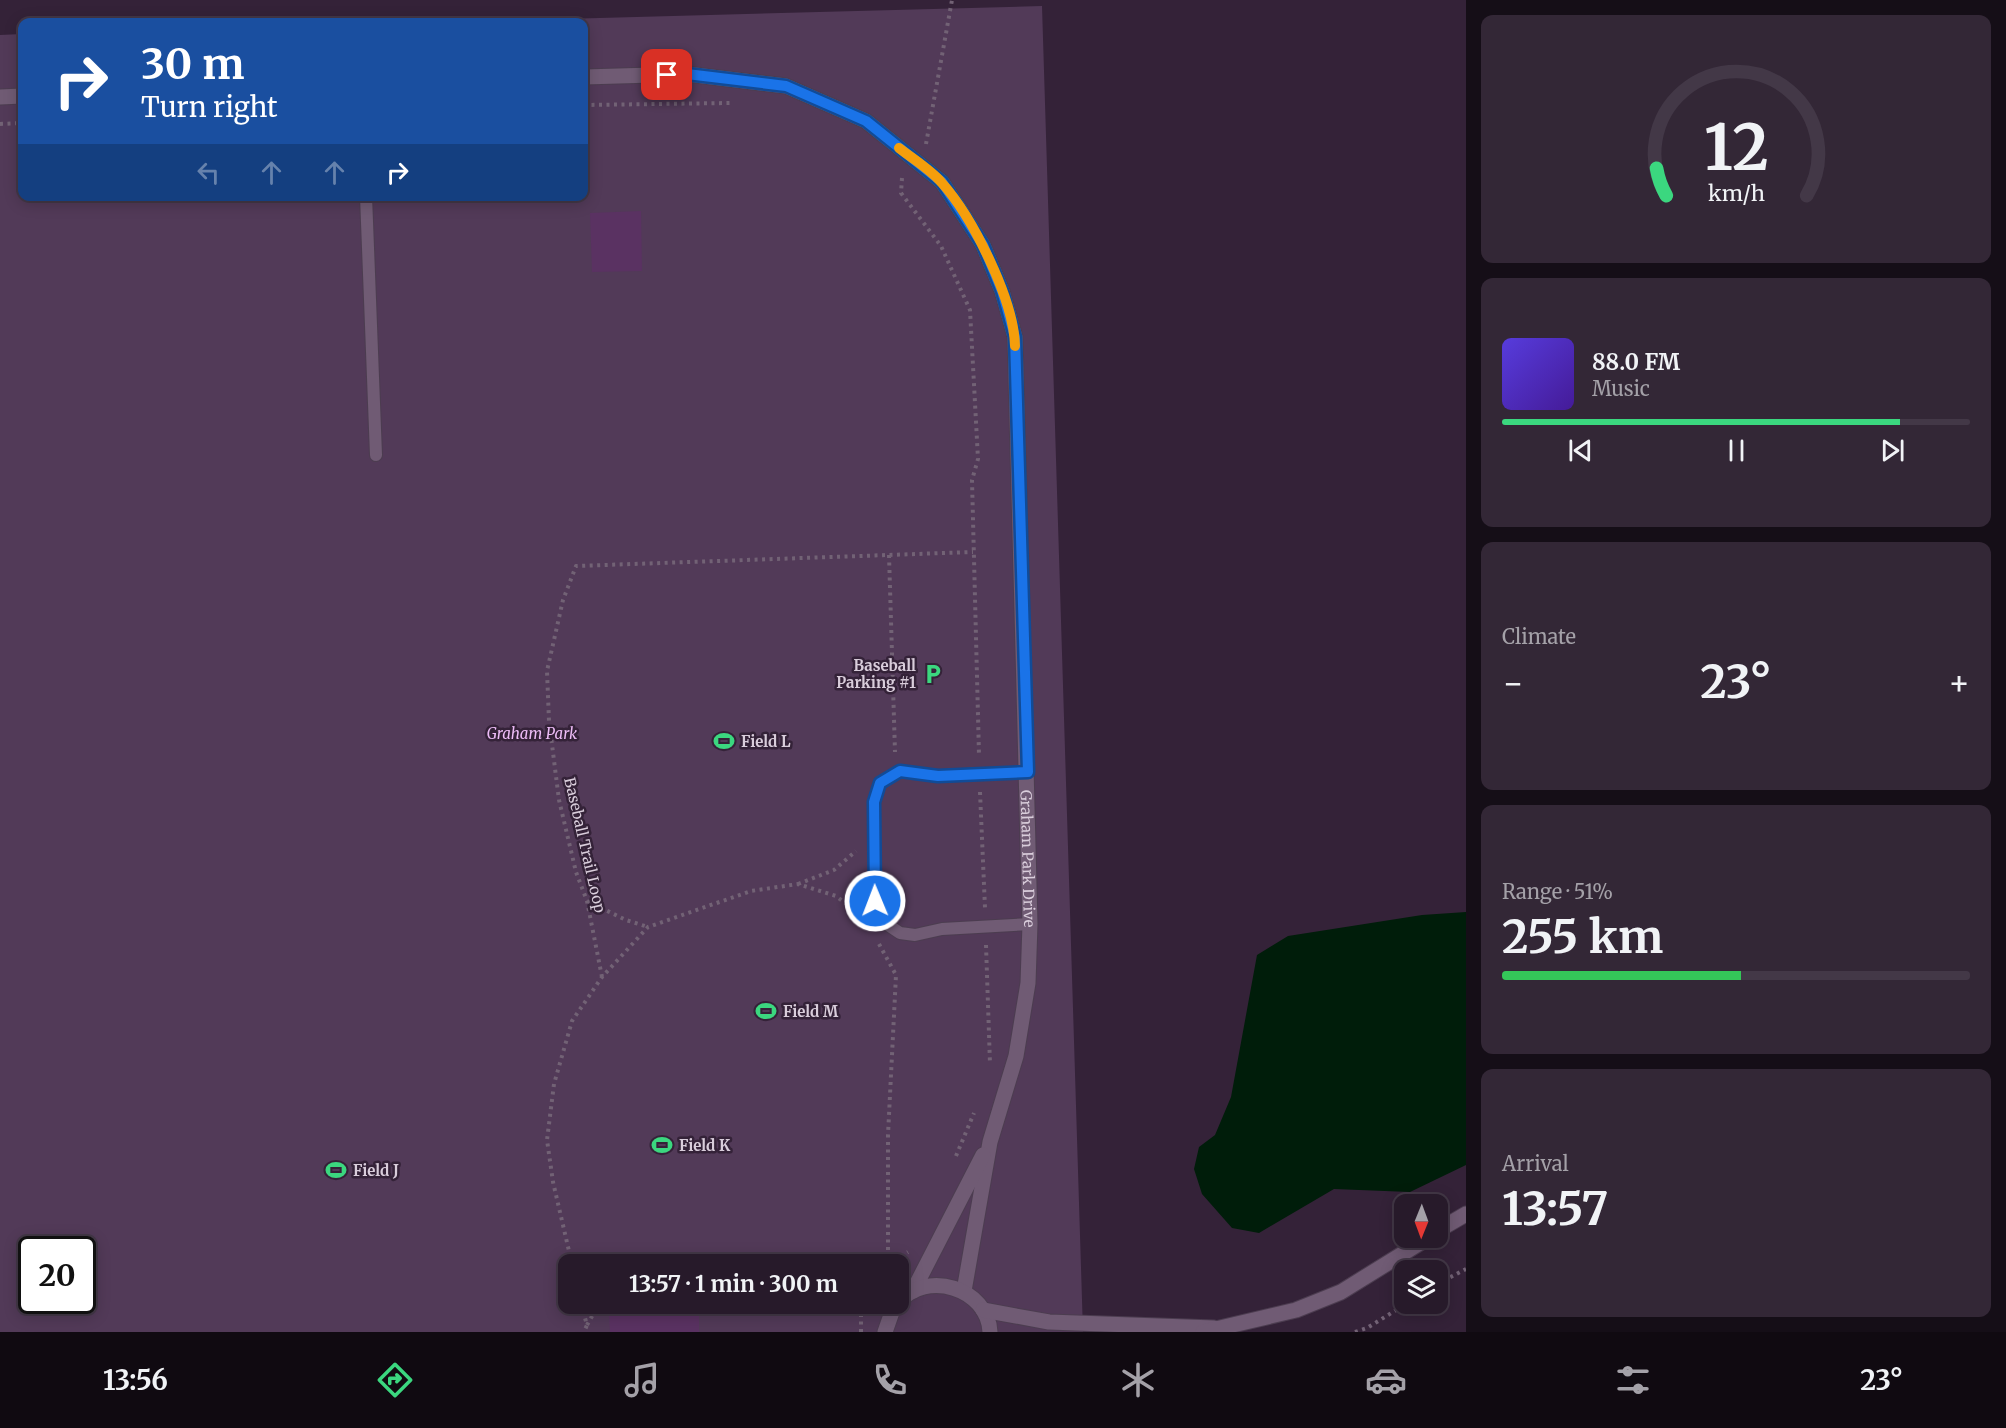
<!DOCTYPE html>
<html lang="en">
<head>
<meta charset="utf-8">
<style>
  body { margin:0; font-family:Merriweather,serif; background:#332736; color:#f1f3f6; height:100vh; display:flex; flex-direction:column; font-size:22px; white-space:nowrap }
  * { box-sizing:border-box; margin:0 }
  p { font-size:20px; color:#a4a1a8 }
  .icon { flex:none; width:33px; height:33px; fill:none; stroke:currentColor; stroke-width:2; stroke-linecap:round; stroke-linejoin:round }
  .map { position:relative; flex:1; overflow:hidden }
  .panel { display:flex; flex-direction:column; gap:15px; padding:15px; background:#150e17; width:540px }
  .panel>* { flex:none }
  .top-card { position:absolute; left:18px; top:18px; width:570px; height:183px; border-radius:12px; box-shadow:0 3px 15px #0003,0 0 0 2px #433847; background:#1a4fa0; color:#fff; overflow:hidden }
  .needle { width:39px; rotate:181deg }
  .fabs { position:absolute; left:1394px; top:1194px; display:grid; gap:12px }
  .fabs a { display:grid; place-items:center; width:54px; height:54px; border-radius:12px; background:#271a2a; box-shadow:0 3px 15px #0003,0 0 0 2px #433847; font-size:30px }
  .speed { position:absolute; left:18px; top:1236px; display:flex; gap:12px; font-size:30px; font-weight:700; text-align:center }
  .speed>* { display:grid; place-content:center; width:78px; height:78px; border-radius:50%; background:#271a2a; box-shadow:0 3px 15px #0003,0 0 0 2px #433847; line-height:1 }
  .speed .limit { border:3px solid #111; border-radius:9px; background:#fff; color:#111 }
  .pin { position:absolute; display:grid; place-items:center; width:51px; height:51px; color:#fff; margin:-26px; border-radius:12px; box-shadow:0 3px 9px #0006 }
  .me { position:absolute; width:66px; margin:-33px; rotate:359deg; stroke-linejoin:round; filter:drop-shadow(0 0 4px #0008) }
  .turn { display:flex; align-items:center; gap:21px; height:126px; padding:0 24px; font-size:27px }
  .turn .icon { width:78px; height:78px; stroke-width:2.5 }
  .turn b { display:block; font-size:42px; line-height:51px }
  .lanes { display:flex; align-items:center; height:57px; padding:0 24px; background:#0003; justify-content:center; gap:30px; direction:ltr }
  .lanes .off { opacity:.35 }
  .big { font-size:45px; font-weight:700; line-height:1.1 }
  .panel .tile { flex:1; display:flex; flex-direction:column; justify-content:center; gap:9px; min-width:0; padding:0 21px; border-radius:12px; background:#332736 }
  .panel .dial { align-items:center; gap:0 }
  .dial svg { height:156px; overflow:visible; fill:none; stroke:#433847; stroke-width:7; stroke-linecap:round; text-anchor:middle }
  .dial text { fill:#f1f3f6; stroke:none }
  .song { display:flex; align-items:center; gap:18px }
  .cover { width:72px; height:72px; border-radius:9px; background:linear-gradient(135deg,hsl(250 70% 55%),hsl(260 70% 35%)) }
  .played { height:6px; border-radius:3px; background:linear-gradient(90deg,#3bd77f 85%,#433847 85%) }
  .keys { display:flex; justify-content:space-around; direction:ltr }
  .heat { display:flex; justify-content:space-between; align-items:center; font-size:33px; direction:ltr }
  .charge { height:9px; border-radius:4px; background:linear-gradient(90deg,#34c759 51%,#433847 0) }
  .trip { position:absolute; left:558px; top:1254px; width:351px; height:60px; border-radius:12px; background:#271a2a; box-shadow:0 3px 15px #0003,0 0 0 2px #433847; font-weight:700; line-height:60px; text-align:center }
  .dock { display:flex; height:96px; justify-content:space-around; align-items:center; background:#100a11; color:#a4a1a8 }
  .dock .icon { width:42px; height:42px }
  .dock .current { color:#3bd77f }
  .dock b { font-size:27px; color:#f1f3f6 }
  main { display:flex; flex:1; min-height:0 }
  .map>svg:first-child { display:block }
  .green { fill:#523a58; fill-rule:evenodd }
  .water { fill:#001d0a }
  .building { fill:#5a3262 }
  .lines { fill:none; stroke-linecap:round; stroke-linejoin:round }
  .lane-casing { stroke:#4c3d50; stroke-width:14 }
  .street-casing { stroke:#4c3d50; stroke-width:17 }
  .path { stroke:#726275; stroke-width:4; stroke-dasharray:3 4.5; stroke-linecap:butt }
  .lane { stroke:#705b74; stroke-width:12 }
  .street { stroke:#705b74; stroke-width:15 }
  .route-casing { stroke:#114b97; stroke-width:15 }
  .route { stroke:#1a73e8; stroke-width:10 }
  .slow { stroke:#f59e0b; stroke-width:10 }
  .labels { text-anchor:middle; dominant-baseline:central; stroke-width:5; stroke-linejoin:round; paint-order:stroke }
  .poi-label { font-size:15px; font-weight:bold; fill:#d9cddb; stroke:#342238; text-anchor:start }
  .park-label { font-size:15px; font-style:italic; fill:#edbcf7; stroke:#342238 }
  .street-label { font-size:15px; fill:#d9cddb; stroke:#342238 }
</style>
</head>
<body>
<main>
<div class="map">
<svg width="1466" height="1332" viewBox="0 0 1466 1332">
  <rect width="100%" height="100%" fill="#342238"/>
  <path class="green" d="M 1042,6 L 1083,1332 L 0,1332 L 0,35 L 22,34 L 22,196 L 584,196 L 584,22 L 454,22 ZM 32,1250 L 82,1250 L 82,1300 L 32,1300 ZM 568,1264 L 898,1264 L 898,1304 L 568,1304 Z"/>
  <path class="water" d="M 1466,912 L 1466,1165 L 1410,1192 L 1334,1189 L 1259,1233 L 1232,1228 L 1202,1194 L 1194,1169 L 1199,1147 L 1215,1135 L 1231,1097 L 1257,955 L 1288,936 L 1422,915 Z"/>
  <path class="building" d="M 641,211 L 642,271 L 592,272 L 590,213 Z
    M 699,1311 L 699,1332 L 610,1332 L 609,1313 Z"/>
  <g class="lines">
    <g class="lane-casing">
      <path id="lane" d="M 366,196 L 376,455
        M 1027,772 L 938,776 L 900,771 L 880,783 L 874,802 L 875,901 L 882,921 L 900,933 L 915,935 L 942,929 L 1030,924"/>
    </g>
    <g class="street-casing">
      <g id="street">
        <path id="s1" d="M 584,77 L 687,74 L 786,86 L 866,121 L 942,182 L 983,245 L 1002,291 L 1015,337 L 1030,924 L 1028,983 L 1016,1056 L 990,1142 L 964,1291"/>
        <path d="M 0,97 L 22,96"/>
        <path d="M 1437,1231 L 1466,1214"/>
        <path d="M 913,1291 L 983,1155"/>
        <path d="M 898,1303 C 926,1269 988,1288 990,1332"/>
        <path d="M 983,1310 L 1049,1322 L 1214,1328"/>
        <path d="M 885,1332 L 892,1312 L 898,1304"/>
        <path d="M 1203,1332 L 1296,1310 L 1341,1292 L 1428,1238"/>
      </g>
    </g>
    <path class="path" d="M 584,105 L 730,103
      M 0,124 L 22,123
      M 926,144 L 952,0
      M 902,178 L 901,193 L 941,246 L 970,310 L 978,459 L 972,480 L 979,755
      M 889,555 L 895,752
      M 980,792 L 985,908
      M 798,884 L 834,870 L 856,851
      M 587,901 L 626,920 L 648,927
      M 879,944 L 896,975 L 888,1135 L 888,1264
      M 986,945 L 990,1064
      M 602,977 L 587,901 L 576,872 L 559,800 L 549,721 L 547,671 L 563,600 L 576,566 L 973,552
      M 956,1156 L 974,1113
      M 572,1264 L 553,1182 L 547,1140 L 554,1084 L 572,1021 L 602,977 L 648,927 L 751,891 L 798,884 L 836,896 L 857,912
      M 888,1264 L 908,1252
      M 1437,1284 L 1466,1269
      M 581,1304 L 587,1325 L 584,1332
      M 704,1304 L 715,1313 L 861,1311
      M 587,1325 L 599,1304
      M 861,1332 L 861,1311 L 865,1304
      M 1355,1332 L 1367,1328 L 1406,1304"/>
    <use href="#lane" class="lane"/>
    <use href="#street" class="street"/>
  </g>
  <g class="lines">
    <g class="route-casing">
      <path id="route" d="M 667,75 L 687,74 L 786,86 L 866,121 L 942,182 L 983,245 L 1002,291 L 1015,337 L 1028,772 L 938,776 L 900,771 L 880,783 L 874,802 L 875,901"/>
    </g>
    <use href="#route" class="route"/>
    <path class="slow" d="M 899,148 C 913,159 931,170 942,183 C 973,218 1014,300 1015,346"/>
  </g>
  <defs>
    <g id="parking-bare" transform="scale(1.62)"><path d="M-3.5-5.5H1a3.5 3.5 0 0 1 0 7H-1V5.5H-3.5ZM-1-3.4V-.6H.8a1.4 1.4 0 0 0 0-2.8Z" fill="#3bd77f" stroke="#342238" stroke-width="2.5" paint-order="stroke"/></g>
    <g id="stadium-bare" transform="scale(1.62)"><path d="M0-5a6.5 5 0 1 0 0 10a6.5 5 0 1 0 0-10ZM-3.5-1.8h7v3.6h-7Z" fill="#3bd77f" stroke="#342238" stroke-width="2.5" paint-order="stroke"/></g>
  </defs>
  <g fill-rule="evenodd">
    <use href="#parking-bare" x="933" y="674"/>
    <use href="#stadium-bare" x="724" y="741"/>
    <use href="#stadium-bare" x="766" y="1011"/>
    <use href="#stadium-bare" x="662" y="1145"/>
    <use href="#stadium-bare" x="336" y="1170"/>
  </g>
  <g class="labels">
    <g class="poi-label">
      <text x="916" y="665" text-anchor="end">Baseball<tspan x="916" dy="17">Parking #1</tspan></text>
      <text x="741" y="741">Field L</text>
      <text x="783" y="1011">Field M</text>
      <text x="679" y="1145">Field K</text>
      <text x="353" y="1170">Field J</text>
    </g>
    <g class="park-label">
      <text x="532" y="733">Graham Park</text>
    </g>
    <g class="street-label">
      <text transform="translate(585 845) rotate(77)">Baseball Trail Loop</text>
      <text stroke="none"><textPath href="#s1" startOffset="1082">Graham Park Drive</textPath></text>
    </g>
  </g>
</svg>
<div class="fabs">
<a><svg class="needle" viewBox="-14 -14 28 28"><path d="M0-13l5 13h-10z" fill="#e53935"/><path d="M0 13l5-13h-10z" fill="#a4a1a8"/></svg></a>
<a><svg class="icon" aria-label="layers" viewBox="0 0 24 24"><path d="M12 4l9 5-9 5-9-5zM3 14l9 5 9-5"/></svg></a>
</div>
<div class="speed"><div class="limit">20</div></div>
<div class="pin" style="left:667px;top:75px;background:#d93025"><svg class="icon" aria-label="arrive" viewBox="0 0 24 24"><path d="M6 21V4h12l-3 4 3 4H6"/></svg></div>
<svg class="me" style="left:875px;top:901px" viewBox="-20 -20 40 40"><circle r="17" fill="#1a73e8" stroke="#fff" stroke-width="3"/><path d="M0-11L8 9 0 5-8 9z" fill="#fff"/></svg>
<div class="trip">13:57 · 1 min · 300 m</div>
<div class="top-card">
<div class="turn"><svg class="icon" aria-label="right" viewBox="0 0 24 24"><path d="M7 20v-9h11M14 6l5 5-5 5"/></svg><div><b>30 m</b>Turn right</div></div>
<div class="lanes"><svg class="icon off" aria-label="left" viewBox="0 0 24 24"><path d="M17 20v-9H6M10 6l-5 5 5 5"/></svg><svg class="icon off" aria-label="ahead" viewBox="0 0 24 24"><path d="M12 20V5M6 11l6-6 6 6"/></svg><svg class="icon off" aria-label="ahead" viewBox="0 0 24 24"><path d="M12 20V5M6 11l6-6 6 6"/></svg><svg class="icon" aria-label="right" viewBox="0 0 24 24"><path d="M7 20v-9h11M14 6l5 5-5 5"/></svg></div>
</div>
</div>
<section class="panel">
<div class="tile dial"><svg viewBox="0 0 100 80">
<path d="M14 69A42 42 0 1 1 86 69"/>
<path d="M14 69A42 42 0 0 1 9 55" stroke="#3bd77f"/>
<text x="50" y="56" font-size="32" font-weight="700">12</text>
<text x="50" y="72" font-size="11">km/h</text>
</svg></div>
<div class="tile">
<div class="song"><i class="cover"></i><div><b>88.0 FM</b><p>Music</p></div></div>
<div class="played"></div>
<div class="keys"><svg class="icon" aria-label="previous" viewBox="0 0 24 24"><path d="M18 5L8 12l10 7zM5 5v14"/></svg><svg class="icon" aria-label="pause" viewBox="0 0 24 24"><path d="M8 5v14M16 5v14"/></svg><svg class="icon" aria-label="next" viewBox="0 0 24 24"><path d="M6 5l10 7-10 7zM19 5v14"/></svg></div>
</div>
<div class="tile"><p>Climate</p>
<div class="heat"><a>−</a><b class="big">23°</b><a>+</a></div>
</div>
<div class="tile"><p>Range · 51%</p><b class="big">255 km</b><div class="charge"></div></div>
<div class="tile"><p>Arrival</p><b class="big">13:57</b></div>
</section>
</main>
<nav class="dock">
<b>13:56</b>
<svg class="icon current" aria-label="directions" viewBox="0 0 24 24"><path d="M12 3l9 9-9 9-9-9zM9 14v-3h6M13 9l2 2-2 2"/></svg>
<svg class="icon" aria-label="music" viewBox="0 0 24 24"><path d="M9 18V5l10-2v13"/><circle cx="6" cy="18" r="3"/><circle cx="16" cy="16" r="3"/></svg>
<svg class="icon" aria-label="phone" viewBox="0 0 24 24"><path d="M5 4h4l2 5-3 2q2 4 5 5l2-3 5 2v4C11 20 4 13 5 4z"/></svg>
<svg class="icon" aria-label="climate" viewBox="0 0 24 24"><path d="M12 3v18M4 7l16 10M4 17L20 7"/></svg>
<svg class="icon" aria-label="car" viewBox="0 0 24 24"><path d="M5 17H2v-5l4-1 3-4h7l3 4 3 1v5h-3M9 17h6M6 11h13"/><circle cx="7" cy="17" r="2"/><circle cx="17" cy="17" r="2"/></svg>
<svg class="icon" aria-label="filters" viewBox="0 0 24 24"><path d="M4 7h16M4 17h16"/><circle cx="9" cy="7" r="2"/><circle cx="15" cy="17" r="2"/></svg>
<b>23°</b>
</nav>
</body>
</html>
